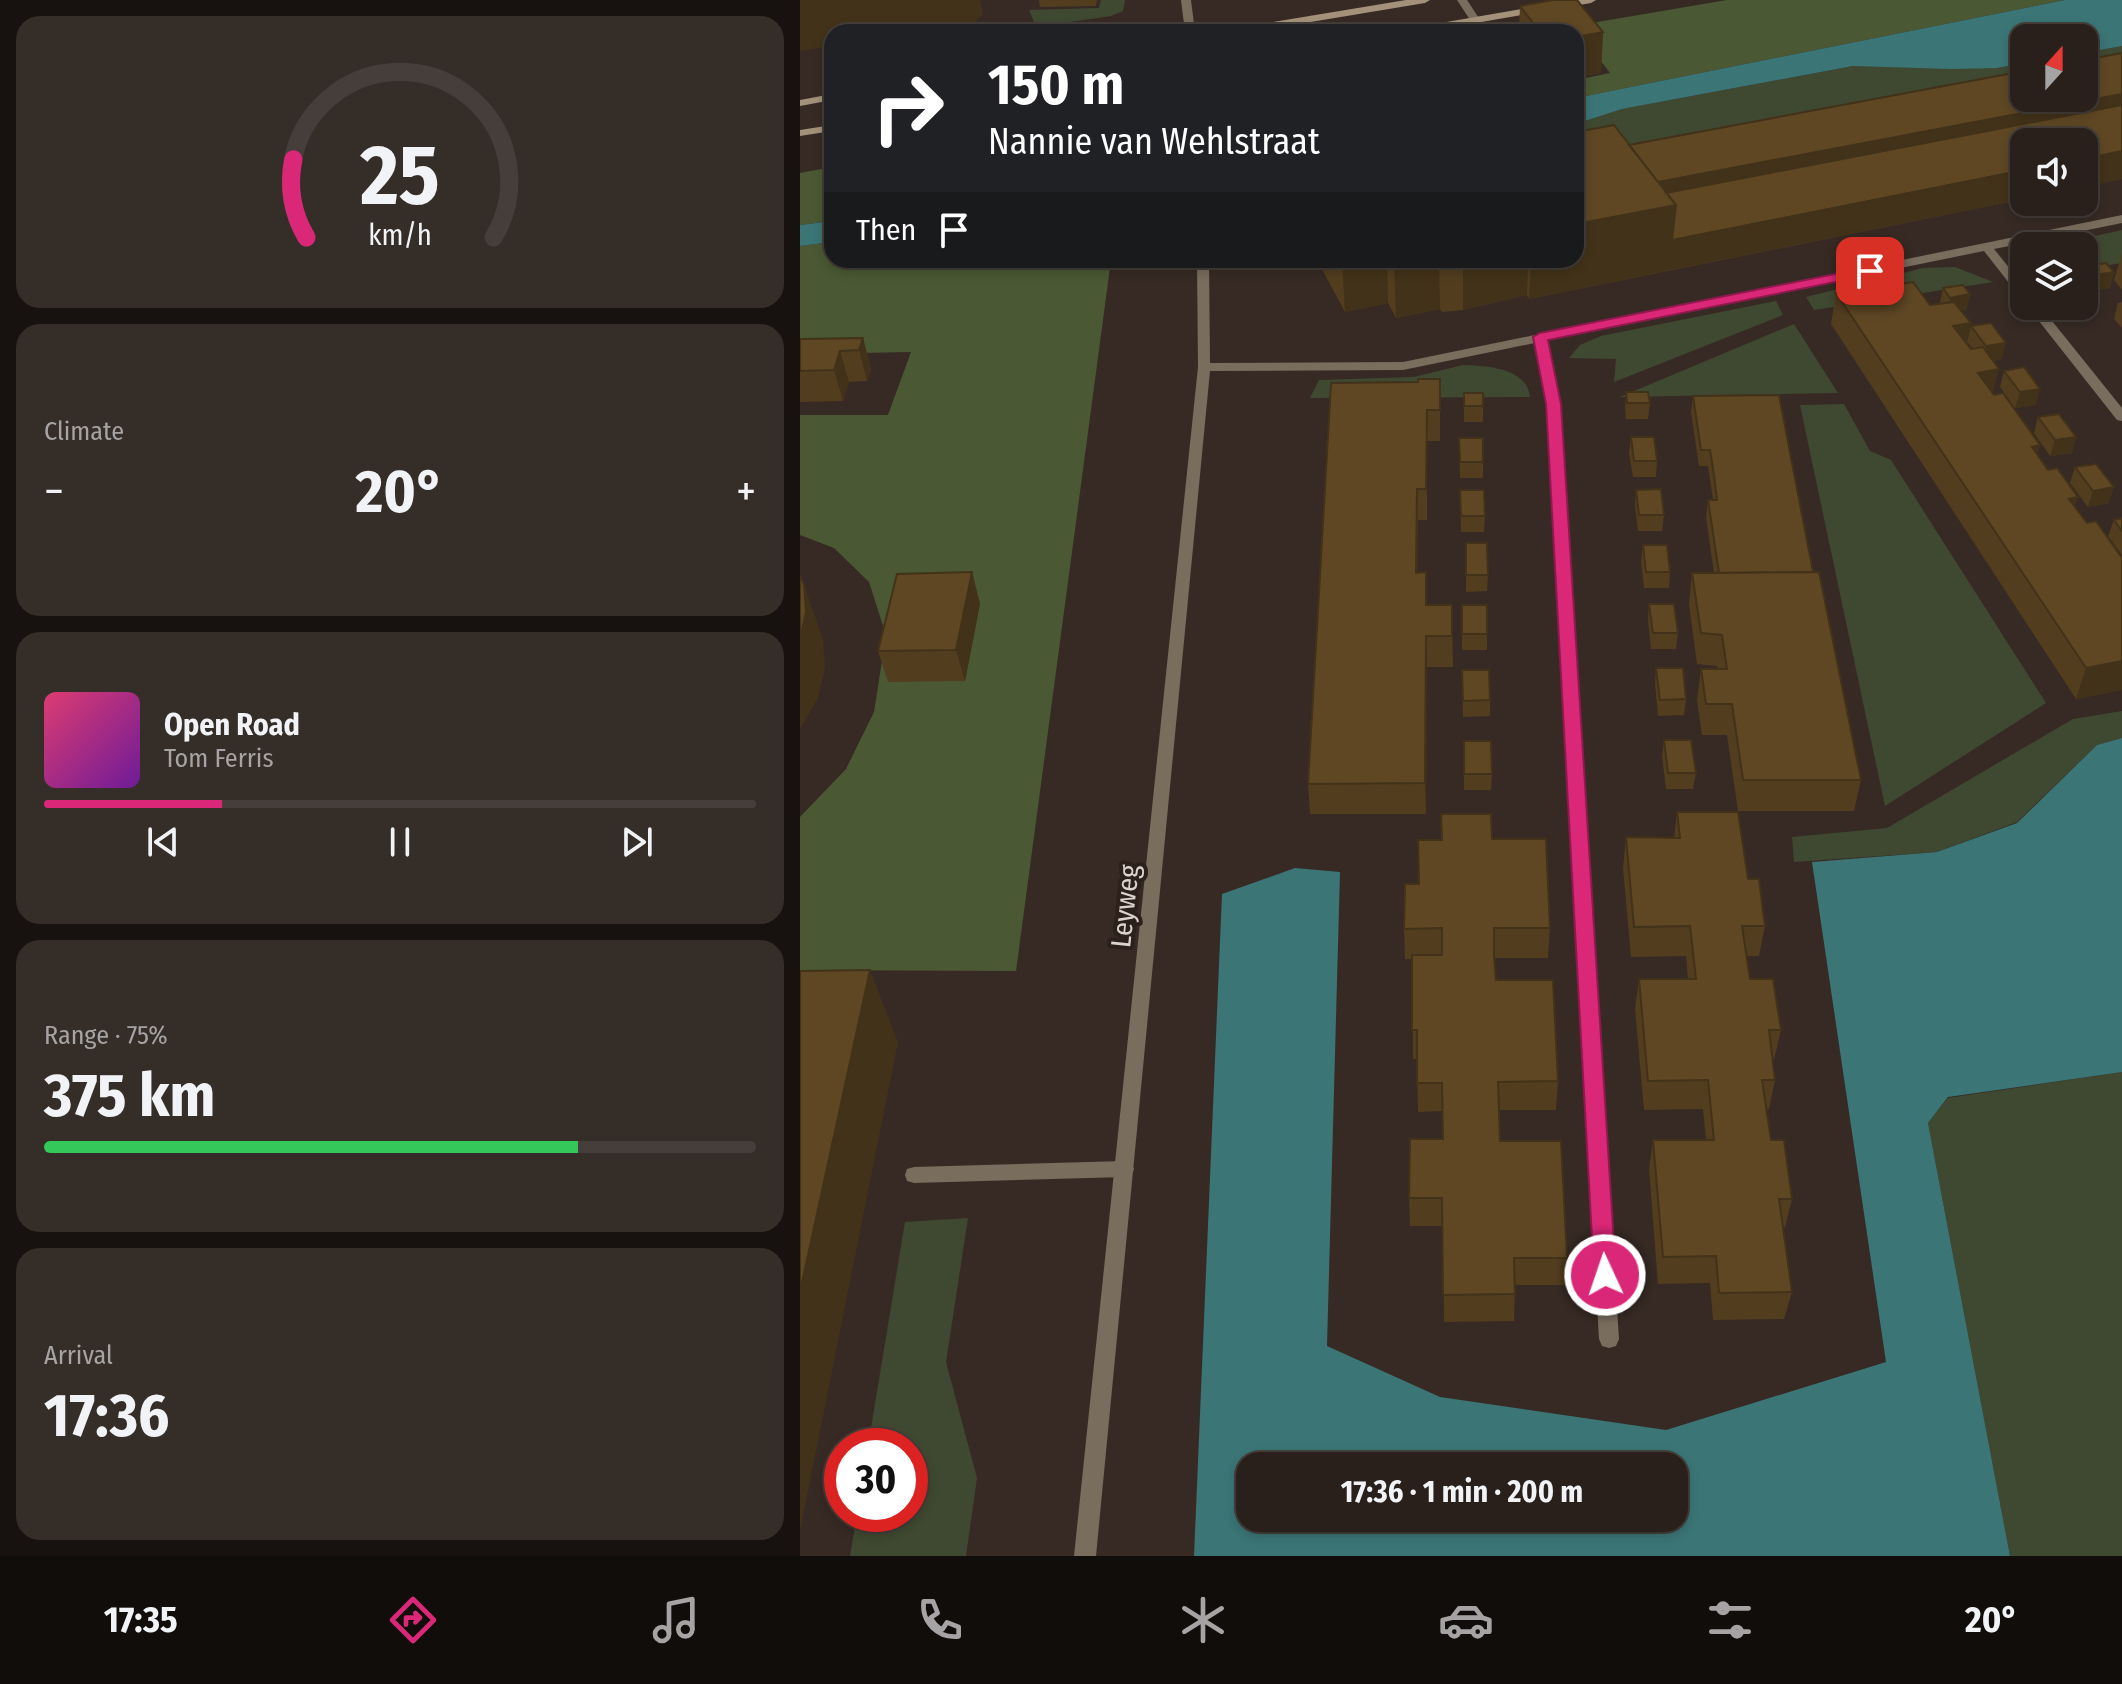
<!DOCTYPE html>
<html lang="en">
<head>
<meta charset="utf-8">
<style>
  body { margin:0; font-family:"Fira Sans Condensed",sans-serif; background:#352d28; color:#f1f3f6; height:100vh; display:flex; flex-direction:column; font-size:30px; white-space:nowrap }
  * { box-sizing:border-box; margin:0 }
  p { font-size:26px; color:#a5a3a3 }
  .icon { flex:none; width:44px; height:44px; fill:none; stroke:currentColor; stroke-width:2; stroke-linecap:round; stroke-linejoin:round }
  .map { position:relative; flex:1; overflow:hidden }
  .sheet { display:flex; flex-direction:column; gap:16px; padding:16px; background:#17120f; width:800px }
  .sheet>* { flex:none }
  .banner { position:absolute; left:24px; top:24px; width:760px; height:244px; border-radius:24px; box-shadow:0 4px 12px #0003,0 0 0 2px #453e3a; background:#202124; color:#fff; overflow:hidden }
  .needle { width:52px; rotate:21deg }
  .fabs { position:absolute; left:1210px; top:24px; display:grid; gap:16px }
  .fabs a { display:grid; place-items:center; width:88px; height:88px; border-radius:16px; background:#29201b; box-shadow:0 4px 12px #0003,0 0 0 2px #453e3a; font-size:40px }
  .speed { position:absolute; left:24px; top:1428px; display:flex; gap:16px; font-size:40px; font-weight:700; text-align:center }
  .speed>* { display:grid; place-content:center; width:104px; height:104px; border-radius:50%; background:#29201b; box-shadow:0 4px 12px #0003,0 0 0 2px #453e3a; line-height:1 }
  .speed .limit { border:12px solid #d22; background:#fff; color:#111 }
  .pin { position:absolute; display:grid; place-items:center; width:68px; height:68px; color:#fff; margin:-34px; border-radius:16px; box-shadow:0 4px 12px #0006 }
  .me { position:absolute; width:88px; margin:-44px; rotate:357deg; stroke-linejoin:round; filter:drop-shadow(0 0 6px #0008) }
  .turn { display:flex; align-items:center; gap:28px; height:168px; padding:0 32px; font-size:36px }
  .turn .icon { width:104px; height:104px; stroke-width:2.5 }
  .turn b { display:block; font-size:56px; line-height:68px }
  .then { display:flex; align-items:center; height:76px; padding:0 32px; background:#0003; gap:16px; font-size:30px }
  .big { font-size:60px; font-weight:700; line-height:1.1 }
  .sheet .tile { flex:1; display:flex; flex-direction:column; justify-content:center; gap:12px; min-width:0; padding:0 28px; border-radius:24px; background:#352d28 }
  .sheet .dial { align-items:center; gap:0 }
  .dial svg { height:208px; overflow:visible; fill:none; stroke:#453e3a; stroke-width:7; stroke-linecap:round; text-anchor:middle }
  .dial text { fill:#f1f3f6; stroke:none }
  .song { display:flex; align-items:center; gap:24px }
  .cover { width:96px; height:96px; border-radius:12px; background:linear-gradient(135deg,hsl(340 70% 55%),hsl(280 70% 35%)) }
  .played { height:8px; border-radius:4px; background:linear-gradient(90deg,#db2777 25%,#453e3a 25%) }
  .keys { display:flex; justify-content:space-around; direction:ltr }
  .heat { display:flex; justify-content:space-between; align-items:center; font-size:44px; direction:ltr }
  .charge { height:12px; border-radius:6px; background:linear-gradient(90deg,#34c759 75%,#453e3a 0) }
  .trip { position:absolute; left:436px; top:1452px; width:452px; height:80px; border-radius:24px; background:#29201b; box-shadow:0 4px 12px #0003,0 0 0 2px #453e3a; font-weight:700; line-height:80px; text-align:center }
  .tabs { display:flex; height:128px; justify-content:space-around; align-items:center; background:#100d0b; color:#a5a3a3 }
  .tabs .icon { width:56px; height:56px }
  .tabs .current { color:#db2777 }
  .tabs b { font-size:36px; color:#f1f3f6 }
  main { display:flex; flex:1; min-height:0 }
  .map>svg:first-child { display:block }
  .green { fill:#3f4931 }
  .forest { fill:#4a5933 }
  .water { fill:#3b7576; fill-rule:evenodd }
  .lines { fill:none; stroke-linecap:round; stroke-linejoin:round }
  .service { fill:#796d5e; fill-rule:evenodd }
  .minor { fill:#796d5e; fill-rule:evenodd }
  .secondary { fill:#a39179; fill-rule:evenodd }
  .wall { fill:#523d1f }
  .shaded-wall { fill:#423219 }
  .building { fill:#5f4724; stroke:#423219; stroke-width:2 }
  .route { fill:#db2777; stroke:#8e194d; stroke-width:2 }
  .labels { text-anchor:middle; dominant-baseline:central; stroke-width:8; stroke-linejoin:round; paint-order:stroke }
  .street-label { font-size:28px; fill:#dbd3cf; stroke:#2c201b }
</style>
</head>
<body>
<main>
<section class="sheet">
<div class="tile dial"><svg viewBox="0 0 100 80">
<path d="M14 69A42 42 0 1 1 86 69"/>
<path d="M14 69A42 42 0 0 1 9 39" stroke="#db2777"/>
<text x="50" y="56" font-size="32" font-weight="700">25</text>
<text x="50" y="72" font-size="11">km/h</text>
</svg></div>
<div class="tile"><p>Climate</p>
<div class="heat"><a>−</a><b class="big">20°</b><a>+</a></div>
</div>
<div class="tile">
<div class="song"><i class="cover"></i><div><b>Open Road</b><p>Tom Ferris</p></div></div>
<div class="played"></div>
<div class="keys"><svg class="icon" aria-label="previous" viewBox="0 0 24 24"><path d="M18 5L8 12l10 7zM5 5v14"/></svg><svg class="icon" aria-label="pause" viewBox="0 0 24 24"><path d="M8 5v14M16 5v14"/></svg><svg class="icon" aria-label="next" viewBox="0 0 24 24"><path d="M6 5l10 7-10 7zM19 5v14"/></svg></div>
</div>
<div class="tile"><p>Range · 75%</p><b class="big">375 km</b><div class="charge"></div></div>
<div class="tile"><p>Arrival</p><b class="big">17:36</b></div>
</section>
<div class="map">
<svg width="1322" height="1556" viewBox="0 0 1322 1556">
  <rect width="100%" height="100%" fill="#372a24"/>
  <path class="green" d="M 301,0 L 325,0 L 323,11 L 311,16 L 236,27 L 229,10 L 299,8 Z
    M 1322,46 L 1322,92 L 776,189 L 776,124 L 822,109 L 1053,66 L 1197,68 L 1224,63 L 1224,98 L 1284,98 L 1284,53 Z
    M 1322,230 L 1322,263 L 1284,269 L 1284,246 L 1250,246 Z
    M 1155,267 L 1193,282 L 1014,310 L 1006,297 L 1123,268 Z
    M 976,301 L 983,315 L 814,382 L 816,359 L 769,358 L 780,345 L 801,336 Z
    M 994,324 L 1038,393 L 820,397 Z
    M 663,365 C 685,366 727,367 730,397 L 510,398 L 519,380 L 614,377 Z
    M 1044,404 L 1070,451 L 1091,460 L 1246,703 L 1085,806 L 1000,405 Z
    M 1322,711 L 1322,738 L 1297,745 L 1217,822 L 1137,852 L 994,862 L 992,837 L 1087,828 L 1273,719 Z
    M 1322,1072 L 1322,1556 L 1210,1556 L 1128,1123 L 1148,1098 Z
    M 168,1218 L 146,1362 L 177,1478 L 166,1556 L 50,1556 L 57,1514 L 110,1514 L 110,1446 L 68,1446 L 105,1222 Z"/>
  <path class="forest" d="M 927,0 L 1265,0 L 776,98 L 776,80 L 810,73 L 774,26 Z
    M 32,167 L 32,221 L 0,225 L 0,173 Z
    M 32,242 L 32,260 L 311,260 L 216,971 L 0,970 L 0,817 L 46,769 L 74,712 L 86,635 L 69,582 L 34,548 L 0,535 L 0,415 L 88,415 L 111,352 L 0,354 L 0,246 Z"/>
  <path class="water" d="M 1265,0 L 1322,0 L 1322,46 L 1284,53 L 1284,38 L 1224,38 L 1224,63 L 1197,68 L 1151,69 L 1053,66 L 822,109 L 776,124 L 776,98 Z
    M 32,221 L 32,242 L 0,246 L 0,225 Z
    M 1322,738 L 1322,1072 L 1148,1097 L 1128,1123 L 1210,1556 L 394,1556 L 422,894 L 495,868 L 540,872 L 527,1346 L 640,1397 L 866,1430 L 1086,1362 L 1012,862 L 1137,852 L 1217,823 L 1297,745 ZM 450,1466 L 874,1466 L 874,1518 L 450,1518 Z"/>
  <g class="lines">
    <path class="service" d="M 657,0 L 667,0 L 688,32 L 678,32 Z
      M 325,1161 L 332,1163 L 334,1169 L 332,1175 L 325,1177 L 114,1183 L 107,1181 L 105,1175 L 107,1169 L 114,1167 Z"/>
    <path class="minor" d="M 381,0 L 391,0 L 395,32 L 385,32 Z
      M 1322,215 L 1322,223 L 1194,249 L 1224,286 L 1224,298 L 1220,297 L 1184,251 L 747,340 L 760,404 L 819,1339 L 816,1346 L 809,1348 L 802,1346 L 799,1339 L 746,404 L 735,343 L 603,370 L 410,371 L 296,1556 L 274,1556 L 398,367 L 397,260 L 409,260 L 410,363 L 603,362 Z
      M 1227,306 L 1240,306 L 1322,408 L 1322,421 L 1317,420 Z"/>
    <path class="secondary" d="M 606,0 L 630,0 L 625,3 L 450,32 L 426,32 L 431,29 Z
      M 773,0 L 796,0 L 791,3 L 624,32 L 601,32 L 606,29 Z
      M 32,94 L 32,100 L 0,106 L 0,100 Z
      M 32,125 L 32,131 L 0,136 L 0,130 Z"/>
  </g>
  <path class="wall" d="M 239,0 L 297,0 L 296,6 L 240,7 Z
    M 753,0 L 777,0 L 803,32 L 801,73 L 776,77 L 776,32 L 719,32 L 720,6 Z
    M 1322,53 L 1322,179 L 1284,187 L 1284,142 L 1224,142 L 1224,199 L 729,299 L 727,295 L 663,310 L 642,312 L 640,309 L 596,318 L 588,303 L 545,312 L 517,260 L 776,260 L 776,132 L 814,125 L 829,145 L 1224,71 L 1224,98 L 1284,98 L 1284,60 Z
    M 1322,253 L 1322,290 L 1314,280 Z
    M 1288,266 L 1314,272 L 1310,288 L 1291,291 L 1284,283 Z
    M 1143,288 L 1170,294 L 1166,310 L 1161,311 L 1171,323 L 1166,343 L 1171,349 L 1173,349 L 1167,342 L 1171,326 L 1202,359 L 1193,361 L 1193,393 L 1240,445 L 1237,455 L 1275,507 L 1322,690 L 1276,699 L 1031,324 L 1036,293 L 1130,305 L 1140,303 Z
    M 1322,302 L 1322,328 L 1314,319 L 1318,303 Z
    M 63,338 L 71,369 L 67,381 L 49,382 L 43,401 L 0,402 L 0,339 Z
    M 1204,371 L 1236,405 L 1215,408 L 1200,387 Z
    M 640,379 L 640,441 L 627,441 L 627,520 L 618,520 L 617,573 L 627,605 L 652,605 L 653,667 L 627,667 L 626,814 L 510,814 L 508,784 L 618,382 Z
    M 826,392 L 850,403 L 848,419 L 826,419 L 825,408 Z
    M 664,393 L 683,393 L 683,422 L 664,422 Z
    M 893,396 L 1013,572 L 1061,780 L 1054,811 L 938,811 L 927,735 L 902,735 L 897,700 L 901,669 L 918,669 L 917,666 L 897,664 L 889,604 L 892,573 L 914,573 L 906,517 L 908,500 L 913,500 L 908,466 L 899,466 L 891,412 Z
    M 1238,417 L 1276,437 L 1272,453 L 1250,456 L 1234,433 Z
    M 831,437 L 857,461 L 856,477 L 833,477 L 829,453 Z
    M 659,438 L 683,438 L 683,478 L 660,478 Z
    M 1275,467 L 1309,503 L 1288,507 L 1270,483 Z
    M 660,490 L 685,516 L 684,532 L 661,532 Z
    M 836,490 L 864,515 L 862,531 L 838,531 L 835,506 Z
    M 1322,518 L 1322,555 L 1308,536 L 1314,520 Z
    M 666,543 L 688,575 L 687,591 L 666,592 Z
    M 843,545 L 870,572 L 869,588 L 844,588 L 841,561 Z
    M 172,572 L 180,604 L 165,681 L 88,682 L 78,651 Z
    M 849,604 L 878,633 L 876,649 L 851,649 L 848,620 Z
    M 662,605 L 687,605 L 687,650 L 662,650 Z
    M 856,668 L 886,699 L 884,715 L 858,716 L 855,684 Z
    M 662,670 L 690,700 L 690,716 L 663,717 Z
    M 864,740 L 896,773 L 893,789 L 866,789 L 862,756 Z
    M 664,741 L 692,774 L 691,790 L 664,790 Z
    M 877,812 L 948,879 L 965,926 L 959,956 L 946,956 L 950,979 L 981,1030 L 974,1060 L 972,1060 L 975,1080 L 969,1109 L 966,1109 L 971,1140 L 992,1199 L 985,1227 L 983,1227 L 992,1292 L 984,1319 L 913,1320 L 910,1283 L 858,1284 L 849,1169 L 853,1140 L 906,1140 L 903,1109 L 844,1110 L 835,1009 L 839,979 L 888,979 L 886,956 L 831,957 L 823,868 L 826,837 L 874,838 Z
    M 692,839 L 750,928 L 748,958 L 694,958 L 696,980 L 758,1081 L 756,1110 L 699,1110 L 700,1141 L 767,1258 L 765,1285 L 715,1285 L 714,1321 L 644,1322 L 643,1226 L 610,1226 L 609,1198 L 643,1139 L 643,1111 L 618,1112 L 617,1059 L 613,1059 L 612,959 L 605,959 L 604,929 Z"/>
  <path class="shaded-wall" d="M 0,0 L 180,0 L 183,15 L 177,19 L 177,23 L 120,32 L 32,32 L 32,46 L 0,51 Z
    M 803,32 L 801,73 L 776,77 L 776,37 Z
    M 1322,94 L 1322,133 L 874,221 L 870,270 L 729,299 L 731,260 L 776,260 L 776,224 L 842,185 Z
    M 1322,151 L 1322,179 L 1284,187 L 1284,159 Z
    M 1224,170 L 1224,199 L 870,270 L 872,240 Z
    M 542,260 L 587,260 L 588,303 L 545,312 Z
    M 594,260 L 639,260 L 640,309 L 596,318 Z
    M 663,260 L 728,260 L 727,295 L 663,310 Z
    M 1314,272 L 1310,288 L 1291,291 L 1295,275 Z
    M 1170,294 L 1166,310 L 1147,313 L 1150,298 Z
    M 1171,323 L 1163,354 L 1153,326 Z
    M 63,338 L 71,369 L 67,381 L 59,350 Z
    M 1206,343 L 1202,359 L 1182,362 L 1186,346 Z
    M 40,351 L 49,382 L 43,401 L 34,370 Z
    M 1199,369 L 1191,400 L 1178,373 Z
    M 1240,389 L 1236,405 L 1215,408 L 1220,392 Z
    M 1276,437 L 1272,453 L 1250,456 L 1255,440 Z
    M 1240,445 L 1231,476 L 1232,447 Z
    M 1314,487 L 1309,503 L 1288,507 L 1293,491 Z
    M 1278,497 L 1268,528 L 1269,499 Z
    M 172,572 L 180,604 L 165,681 L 156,650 Z
    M 4,585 L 23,639 L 25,667 L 18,698 L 0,729 L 0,639 Z
    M 626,636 L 627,667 L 626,814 L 625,783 Z
    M 1322,661 L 1322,690 L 1276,699 L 1286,668 Z
    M 70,970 L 98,1042 L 0,1531 L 0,1292 Z"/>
  <path class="building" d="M 753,0 L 777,0 L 803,32 L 776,37 L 776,32 L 740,32 L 720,6 Z
    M 714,26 L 718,32 L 681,32 Z
    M 1322,53 L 1322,94 L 858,182 L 829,145 L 1224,71 L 1224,98 L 1284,98 L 1284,60 Z
    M 1322,105 L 1322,151 L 1284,159 L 1284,142 L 1224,142 L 1224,170 L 872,240 L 876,205 L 866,193 Z
    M 814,125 L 876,205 L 776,224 L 776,132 Z
    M 1306,263 L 1314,272 L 1295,275 L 1288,266 Z
    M 1113,282 L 1130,305 L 1154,302 L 1171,323 L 1153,326 L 1171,349 L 1183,347 L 1199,369 L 1178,373 L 1194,395 L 1203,393 L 1240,445 L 1232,447 L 1248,470 L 1257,468 L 1278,497 L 1269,499 L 1287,523 L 1296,521 L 1322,558 L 1322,661 L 1286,668 L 1036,293 Z
    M 1163,285 L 1170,294 L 1150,298 L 1143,288 Z
    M 1191,323 L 1206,343 L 1186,346 L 1171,326 Z
    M 63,338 L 59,350 L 40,351 L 34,370 L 0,371 L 0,339 Z
    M 1224,367 L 1240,389 L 1220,392 L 1204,371 Z
    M 618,379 L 640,379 L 640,410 L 627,410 L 626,489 L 617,489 L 616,573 L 626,572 L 626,605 L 652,605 L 652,636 L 626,636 L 625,783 L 508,784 L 531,383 L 618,382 Z
    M 826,392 L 848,392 L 850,403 L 827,403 Z
    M 664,393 L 683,393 L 683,406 L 664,406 Z
    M 979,395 L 1013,572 L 919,573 L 908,500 L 917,500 L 914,475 L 910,450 L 901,450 L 893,396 Z
    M 1259,414 L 1276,437 L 1255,440 L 1238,417 Z
    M 831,437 L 854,437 L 857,461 L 834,461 Z
    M 659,438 L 683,438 L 683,462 L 660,462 Z
    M 1296,464 L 1314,487 L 1293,491 L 1275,467 Z
    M 861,489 L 864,515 L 839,515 L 836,490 Z
    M 660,490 L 684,490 L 685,516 L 661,516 Z
    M 1322,518 L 1322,531 L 1314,520 Z
    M 666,543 L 687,543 L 688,575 L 666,575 Z
    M 843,545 L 867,545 L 870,572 L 846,572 Z
    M 172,572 L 156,650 L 78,651 L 97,574 Z
    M 1019,572 L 1061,780 L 943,780 L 932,704 L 906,704 L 901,669 L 927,669 L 922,635 L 901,633 L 892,573 Z
    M 0,576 L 4,585 L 6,612 L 0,639 Z
    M 849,604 L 874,604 L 878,633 L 853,633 Z
    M 662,605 L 687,605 L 687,634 L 662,634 Z
    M 856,668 L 883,668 L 886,699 L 860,700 Z
    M 662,670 L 689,670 L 690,700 L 663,701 Z
    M 864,740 L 891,740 L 896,773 L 868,773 Z
    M 664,741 L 691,741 L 692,774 L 664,774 Z
    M 877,812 L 938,812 L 948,879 L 959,879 L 965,926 L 942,926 L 950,979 L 973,979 L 981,1030 L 969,1030 L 975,1080 L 962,1080 L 971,1140 L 984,1140 L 992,1199 L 979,1199 L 992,1292 L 919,1293 L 916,1256 L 863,1257 L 853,1140 L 914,1140 L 908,1080 L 848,1081 L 839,979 L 896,979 L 890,926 L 834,927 L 826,837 L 880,838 Z
    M 641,814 L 691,814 L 692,839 L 746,839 L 750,928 L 694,928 L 694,955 L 696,980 L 753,980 L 758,1081 L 698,1082 L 700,1141 L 761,1141 L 767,1258 L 714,1258 L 715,1294 L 643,1295 L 642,1198 L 609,1198 L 610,1139 L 643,1139 L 642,1083 L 617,1083 L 617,1030 L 612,1030 L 612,955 L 642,955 L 642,928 L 604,929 L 605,884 L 619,884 L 618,840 L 642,840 Z
    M 70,970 L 0,1292 L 0,971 Z"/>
  <path class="route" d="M 1070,267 L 1075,268 L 1075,274 L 748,340 L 761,404 L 816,1275 L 813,1283 L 805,1286 L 797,1283 L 794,1275 L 746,404 L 733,337 L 740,333 Z"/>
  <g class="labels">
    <g class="street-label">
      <text transform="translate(325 906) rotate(-84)">Leyweg</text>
    </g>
  </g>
</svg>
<div class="fabs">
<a><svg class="needle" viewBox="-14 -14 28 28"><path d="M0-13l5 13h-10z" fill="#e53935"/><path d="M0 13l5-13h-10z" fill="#a5a3a3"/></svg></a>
<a><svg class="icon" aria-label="sound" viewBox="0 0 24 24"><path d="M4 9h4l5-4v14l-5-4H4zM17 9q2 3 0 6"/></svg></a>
<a><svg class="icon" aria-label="layers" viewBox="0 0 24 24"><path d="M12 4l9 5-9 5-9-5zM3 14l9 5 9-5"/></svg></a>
</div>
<div class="speed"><div class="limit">30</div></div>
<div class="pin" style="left:1070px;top:271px;background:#d93025"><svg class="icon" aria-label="arrive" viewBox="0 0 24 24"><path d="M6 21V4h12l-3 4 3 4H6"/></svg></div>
<svg class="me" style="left:805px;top:1275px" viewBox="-20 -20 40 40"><circle r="17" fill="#db2777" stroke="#fff" stroke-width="3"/><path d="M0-11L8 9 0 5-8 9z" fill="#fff"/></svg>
<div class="trip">17:36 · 1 min · 200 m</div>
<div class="banner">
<div class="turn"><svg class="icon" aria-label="right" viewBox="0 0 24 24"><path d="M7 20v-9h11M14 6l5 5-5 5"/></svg><div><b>150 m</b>Nannie van Wehlstraat</div></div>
<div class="then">Then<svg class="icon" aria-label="arrive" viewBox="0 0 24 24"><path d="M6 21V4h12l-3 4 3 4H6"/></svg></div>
</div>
</div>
</main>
<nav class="tabs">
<b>17:35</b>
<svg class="icon current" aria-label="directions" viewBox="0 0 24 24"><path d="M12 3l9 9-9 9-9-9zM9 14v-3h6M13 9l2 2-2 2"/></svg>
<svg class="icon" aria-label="music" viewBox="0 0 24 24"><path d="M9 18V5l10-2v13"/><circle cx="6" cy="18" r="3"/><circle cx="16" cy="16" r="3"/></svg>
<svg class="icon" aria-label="phone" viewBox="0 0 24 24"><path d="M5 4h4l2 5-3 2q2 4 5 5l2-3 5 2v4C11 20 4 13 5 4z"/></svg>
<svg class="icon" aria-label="climate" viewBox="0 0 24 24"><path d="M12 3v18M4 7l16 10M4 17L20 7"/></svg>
<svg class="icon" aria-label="car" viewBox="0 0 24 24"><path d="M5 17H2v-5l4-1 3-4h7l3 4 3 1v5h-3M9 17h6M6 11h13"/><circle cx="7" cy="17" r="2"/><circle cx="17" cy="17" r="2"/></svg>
<svg class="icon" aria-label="filters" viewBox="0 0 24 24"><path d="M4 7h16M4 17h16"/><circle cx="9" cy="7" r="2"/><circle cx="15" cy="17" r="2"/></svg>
<b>20°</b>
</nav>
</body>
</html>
